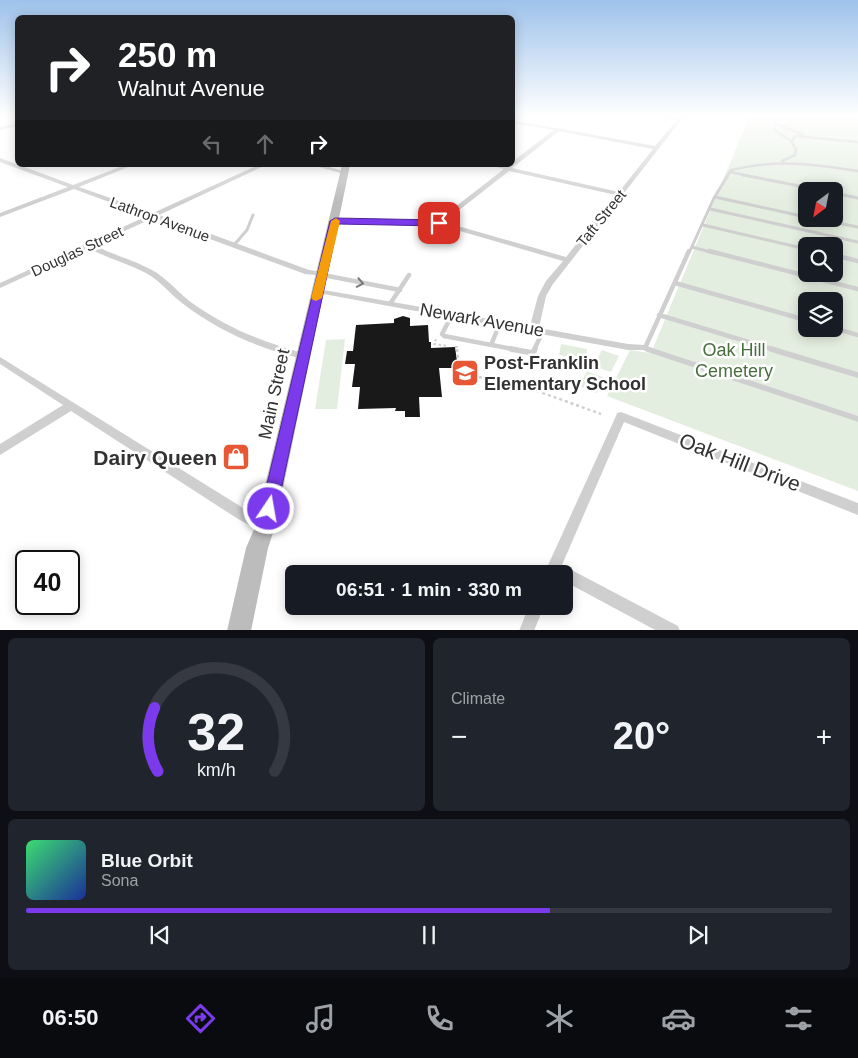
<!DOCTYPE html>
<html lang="en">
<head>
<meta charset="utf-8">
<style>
  body { margin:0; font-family:Arial,sans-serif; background:#20242c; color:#f1f3f6; height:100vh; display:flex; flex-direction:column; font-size:19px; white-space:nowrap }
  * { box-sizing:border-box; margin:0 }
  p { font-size:16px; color:#9ea1a6 }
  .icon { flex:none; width:28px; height:28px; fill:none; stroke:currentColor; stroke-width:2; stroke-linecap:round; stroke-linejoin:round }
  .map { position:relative; height:630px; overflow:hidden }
  .panel { display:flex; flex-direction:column; gap:8px; padding:8px; background:#0d0f14; flex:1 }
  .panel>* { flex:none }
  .banner { position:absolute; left:15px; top:15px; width:500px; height:152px; border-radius:8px; box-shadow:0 2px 12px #0003; background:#202124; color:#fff; overflow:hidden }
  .needle { width:32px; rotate:212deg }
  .controls { position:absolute; left:798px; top:182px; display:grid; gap:10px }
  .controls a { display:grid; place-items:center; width:45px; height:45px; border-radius:8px; background:#171b24; box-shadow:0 2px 12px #0003; font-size:25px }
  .speed { position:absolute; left:15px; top:550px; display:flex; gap:10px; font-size:25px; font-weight:700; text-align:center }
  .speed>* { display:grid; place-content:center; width:65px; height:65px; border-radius:50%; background:#171b24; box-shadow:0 2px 12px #0003; line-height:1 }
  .speed .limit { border:2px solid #111; border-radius:8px; background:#fff; color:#111 }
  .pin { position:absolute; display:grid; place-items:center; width:42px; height:42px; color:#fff; margin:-21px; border-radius:10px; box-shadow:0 2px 8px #0006 }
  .me { position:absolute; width:55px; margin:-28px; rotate:12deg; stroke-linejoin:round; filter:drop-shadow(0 0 4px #0008) }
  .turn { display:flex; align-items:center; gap:18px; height:105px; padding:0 20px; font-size:22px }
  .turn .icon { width:65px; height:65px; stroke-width:2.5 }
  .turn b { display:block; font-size:35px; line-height:42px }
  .lanes { display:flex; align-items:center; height:48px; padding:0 20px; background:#0003; justify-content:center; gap:25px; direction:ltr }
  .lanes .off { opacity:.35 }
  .big { font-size:38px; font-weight:700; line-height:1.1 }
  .panel .widget { flex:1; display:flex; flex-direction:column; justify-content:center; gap:8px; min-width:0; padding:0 18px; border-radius:8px; background:#20242c }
  .panel .dial { align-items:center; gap:0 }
  .dial svg { height:130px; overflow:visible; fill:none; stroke:#363941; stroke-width:7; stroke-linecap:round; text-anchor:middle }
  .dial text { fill:#f1f3f6; stroke:none }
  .song { display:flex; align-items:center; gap:15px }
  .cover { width:60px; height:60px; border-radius:8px; background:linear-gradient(135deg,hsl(140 70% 55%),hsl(230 70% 35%)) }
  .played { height:5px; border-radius:2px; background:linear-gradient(90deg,#7c3aed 65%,#363941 65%) }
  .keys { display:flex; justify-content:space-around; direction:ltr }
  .heat { display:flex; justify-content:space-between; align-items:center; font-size:28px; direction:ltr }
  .panel .tiles { flex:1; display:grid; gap:8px; grid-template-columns:1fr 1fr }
  .widget:last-child { grid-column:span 2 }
  .trip { position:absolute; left:285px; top:565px; width:288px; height:50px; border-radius:8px; background:#171b24; box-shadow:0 2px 12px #0003; font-weight:700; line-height:50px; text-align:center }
  .tab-bar { display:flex; height:80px; justify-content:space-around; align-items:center; background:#090b0e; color:#9ea1a6 }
  .tab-bar .icon { width:35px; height:35px }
  .tab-bar .selected { color:#7c3aed }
  .tab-bar b { font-size:22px; color:#f1f3f6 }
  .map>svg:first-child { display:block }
  .green { fill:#e4eee0; fill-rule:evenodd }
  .building { fill:#191919 }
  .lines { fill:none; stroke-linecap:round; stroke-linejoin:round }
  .path-far1 { stroke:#cfcfcf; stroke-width:2; stroke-dasharray:2.5 2.5; stroke-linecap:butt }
  .path { stroke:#cfcfcf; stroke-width:2.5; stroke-dasharray:3 3; stroke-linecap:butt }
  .lane-far3 { stroke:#cfcfcf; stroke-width:2.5 }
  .lane-far2 { stroke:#cfcfcf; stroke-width:3 }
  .lane-far1 { stroke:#cfcfcf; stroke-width:4.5 }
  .lane { stroke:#cfcfcf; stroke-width:5.5 }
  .street { fill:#cfcfcf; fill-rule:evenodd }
  .secondary { fill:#bcbcbc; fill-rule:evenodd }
  .oneway { stroke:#797979 }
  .route { fill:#7c3aed; stroke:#51269a }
  .slow { fill:#f59e0b }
  .labels { text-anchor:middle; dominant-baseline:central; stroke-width:5; stroke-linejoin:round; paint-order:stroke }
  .far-street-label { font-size:15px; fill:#323232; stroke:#fff }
  .street-label { font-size:18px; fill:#323232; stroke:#fff }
  .park-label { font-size:18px; fill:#486f3e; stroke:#fff }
  .poi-label { font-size:18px; font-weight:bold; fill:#323232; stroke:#fff; text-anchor:start }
  .near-poi-label { font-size:21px; font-weight:bold; fill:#323232; stroke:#fff; text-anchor:end }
  .near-street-label { font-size:21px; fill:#323232; stroke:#fff }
</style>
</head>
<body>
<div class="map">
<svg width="858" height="631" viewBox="0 0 858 631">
  <rect width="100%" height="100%" fill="#fff"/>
  <path class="green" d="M 750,115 L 858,115 L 858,491 L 607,396 L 630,350 L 651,353 ZM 806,191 L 834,191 L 834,219 L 806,219 ZM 806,246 L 834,246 L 834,274 L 806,274 ZM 806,301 L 834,301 L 834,329 L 806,329 Z
    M 345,339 L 337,409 L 315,409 L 326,340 Z
    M 561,344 L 587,349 L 585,360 L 559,355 Z
    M 602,350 L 619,356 L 611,372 L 593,366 Z
    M 587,371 L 605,378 L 597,393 L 579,386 Z"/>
  <path class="building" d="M 403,316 L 410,318 L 410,326 L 428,325 L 429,342 L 431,342 L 431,348 L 455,347 L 458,368 L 439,368 L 442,397 L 419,397 L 420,417 L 405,417 L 405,411 L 395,411 L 396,408 L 358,409 L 360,387 L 352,387 L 355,364 L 345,364 L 347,351 L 353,351 L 356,325 L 394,323 L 394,319 Z"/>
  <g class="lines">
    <path class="path-far1" d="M 436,339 L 434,344 L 448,346
      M 455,347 L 457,347 L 457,350"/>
    <path class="path" d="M 457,349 L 460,378 L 491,377 L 507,380 L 601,414"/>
    <path class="lane-far3" d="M 777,115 L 774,130 L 791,141 L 796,149 L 795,155 L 782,161
      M 856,115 L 858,116
      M 774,123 L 804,135
      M 791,141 L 796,136 L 858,142
      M 730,172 L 749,176
      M 727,176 L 731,170 C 774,159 815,164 858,171"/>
    <path class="lane-far2" d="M 743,175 L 826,191
      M 834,193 L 858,198
      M 715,197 L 806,217
      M 710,209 L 858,242
      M 817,219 L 858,227
      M 703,225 L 806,249
      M 234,245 L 247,230 L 253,215
      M 692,247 L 714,253
      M 689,253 L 714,198 L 728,175"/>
    <path class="lane-far1" d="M 709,251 L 858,289
      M 834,255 L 858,261
      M 323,275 L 400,290
      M 675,283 L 806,320
      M 390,304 L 409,275
      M 452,315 L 442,334 L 444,336 L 518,350
      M 659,315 L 775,350
      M 834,328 L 858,335
      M 491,345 L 500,323
      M 534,350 L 543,331
      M 651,350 L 645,348 L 689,251"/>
    <path class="lane" d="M 511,349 L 533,353 L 535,349
      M 647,349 L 858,419
      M 771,349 L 858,375"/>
    <path class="street" d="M 651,115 L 679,118 L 681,115 L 685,115 L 553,284 L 546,296 L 539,328 L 628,344 L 645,345 L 650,348 L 648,350 L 628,350 L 318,293 L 314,291 L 318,289 L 530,326 L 538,296 L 546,281 L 563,261 L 439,225 L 335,223 L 332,221 L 335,219 L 437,221 L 504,169 L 489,165 L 507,167 L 512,165 L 512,162 L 554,130 L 512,123 L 512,120 L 655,146 L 677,120 L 653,116 ZM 559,131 L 653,149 L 619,192 L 512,168 ZM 509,171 L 616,195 L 566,257 L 444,222 Z
      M 18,123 L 18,126 L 0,130 L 0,127 Z
      M 0,158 L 73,185 L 125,165 L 133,165 L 79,187 L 153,213 L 258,165 L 266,165 L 159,215 L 309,270 L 325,272 L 326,274 L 325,276 L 305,274 L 153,218 L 94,245 C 115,256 138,261 157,273 C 170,282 180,294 192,303 C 229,329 263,342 306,354 L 308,356 L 306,358 L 303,359 C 260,349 221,332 186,306 C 173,297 164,285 151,276 C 131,264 109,259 88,248 L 0,288 L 0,283 L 147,216 L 74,189 L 0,217 L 0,213 L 68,187 L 0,162 Z
      M 312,165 L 322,165 L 347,172 L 344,174 Z
      M 0,357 L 248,511 L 270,523 L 272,527 L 270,531 L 265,533 L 238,519 L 71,411 L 0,455 L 0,444 L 63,405 L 0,364 Z
      M 621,412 L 858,503 L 858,515 L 624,422 L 562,565 L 678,626 L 680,631 L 657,631 L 564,581 L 564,574 L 544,574 L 616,416 L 617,413 Z
      M 529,606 L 544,606 L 534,631 L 519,631 Z"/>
    <path class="secondary" d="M 342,165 L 350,165 L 275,527 L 268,548 L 251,631 L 227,631 L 246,548 L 255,527 Z"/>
  </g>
  <defs><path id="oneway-chevron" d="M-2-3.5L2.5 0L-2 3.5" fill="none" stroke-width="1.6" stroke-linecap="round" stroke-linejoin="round" transform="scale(1.25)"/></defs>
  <use class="oneway" href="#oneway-chevron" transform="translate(360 283) rotate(11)"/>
  <linearGradient id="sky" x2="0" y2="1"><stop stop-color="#9dc2ea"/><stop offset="0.57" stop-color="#fff"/><stop offset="1" stop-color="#fff" stop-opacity="0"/></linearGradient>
  <rect width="858" height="203" fill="url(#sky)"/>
  <path class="route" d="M 335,218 L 439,220 L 444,223 L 439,226 L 338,224 L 277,509 L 275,515 L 269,517 L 263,515 L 261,509 L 330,221 Z"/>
  <path class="slow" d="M 336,218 L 340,221 L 322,298 L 316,301 L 313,300 L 311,298 L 331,221 Z"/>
  <defs>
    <g id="school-square" transform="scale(1.4375)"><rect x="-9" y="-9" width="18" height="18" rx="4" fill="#e75736" stroke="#fff"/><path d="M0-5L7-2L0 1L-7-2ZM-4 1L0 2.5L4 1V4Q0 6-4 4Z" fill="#fff"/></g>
    <g id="shop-square" transform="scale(1.4375)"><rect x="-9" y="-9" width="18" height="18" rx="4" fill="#e75736" stroke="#fff"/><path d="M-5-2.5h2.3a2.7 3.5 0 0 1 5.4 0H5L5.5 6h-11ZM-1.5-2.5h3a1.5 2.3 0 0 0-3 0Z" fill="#fff"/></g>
  </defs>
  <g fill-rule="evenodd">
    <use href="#school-square" x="465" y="373"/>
    <use href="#shop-square" x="236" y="457"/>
  </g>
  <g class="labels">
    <g class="far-street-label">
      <text transform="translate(601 218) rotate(-51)">Taft Street</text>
      <text transform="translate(160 219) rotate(20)">Lathrop Avenue</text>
      <text transform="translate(77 251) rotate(-25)">Douglas Street</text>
    </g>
    <g class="street-label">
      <text transform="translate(482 320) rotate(10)">Newark Avenue</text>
      <text transform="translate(274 394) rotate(-78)">Main Street</text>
    </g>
    <g class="park-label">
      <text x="734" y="350">Oak Hill<tspan x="734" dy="21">Cemetery</tspan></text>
    </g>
    <g class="poi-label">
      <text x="484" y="363">Post-Franklin<tspan x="484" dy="21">Elementary School</tspan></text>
    </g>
    <g class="near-poi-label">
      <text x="217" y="457">Dairy Queen</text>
    </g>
    <g class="near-street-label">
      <text transform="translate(740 462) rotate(21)">Oak Hill Drive</text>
    </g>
  </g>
</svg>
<div class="controls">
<a><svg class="needle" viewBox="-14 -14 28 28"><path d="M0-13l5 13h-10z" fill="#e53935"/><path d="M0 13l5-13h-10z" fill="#9ea1a6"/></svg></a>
<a><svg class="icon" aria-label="search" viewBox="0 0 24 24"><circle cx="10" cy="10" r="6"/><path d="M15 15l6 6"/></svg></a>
<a><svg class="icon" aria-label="layers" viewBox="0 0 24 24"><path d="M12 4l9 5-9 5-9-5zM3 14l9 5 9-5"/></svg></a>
</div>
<div class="speed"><div class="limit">40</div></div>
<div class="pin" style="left:439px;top:223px;background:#d93025"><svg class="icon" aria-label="arrive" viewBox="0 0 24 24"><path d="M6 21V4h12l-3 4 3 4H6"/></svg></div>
<svg class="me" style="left:269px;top:509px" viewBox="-20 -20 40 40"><circle r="17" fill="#7c3aed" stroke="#fff" stroke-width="3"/><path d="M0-11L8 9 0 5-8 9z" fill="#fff"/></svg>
<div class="trip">06:51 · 1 min · 330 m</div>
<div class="banner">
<div class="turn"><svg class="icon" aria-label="right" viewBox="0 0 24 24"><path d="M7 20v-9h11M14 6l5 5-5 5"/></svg><div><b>250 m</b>Walnut Avenue</div></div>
<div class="lanes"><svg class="icon off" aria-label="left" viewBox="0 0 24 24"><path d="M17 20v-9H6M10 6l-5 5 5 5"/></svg><svg class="icon off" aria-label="ahead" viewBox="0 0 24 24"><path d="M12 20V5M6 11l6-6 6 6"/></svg><svg class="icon" aria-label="right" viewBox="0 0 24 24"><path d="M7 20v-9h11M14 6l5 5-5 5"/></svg></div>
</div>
</div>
<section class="panel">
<div class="tiles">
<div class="widget dial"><svg viewBox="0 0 100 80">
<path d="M14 69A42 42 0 1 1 86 69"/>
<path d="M14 69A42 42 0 0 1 12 30" stroke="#7c3aed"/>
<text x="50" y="56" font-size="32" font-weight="700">32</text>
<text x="50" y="72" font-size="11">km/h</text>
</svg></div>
<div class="widget"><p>Climate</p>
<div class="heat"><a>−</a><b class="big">20°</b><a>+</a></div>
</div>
<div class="widget">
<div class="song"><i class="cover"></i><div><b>Blue Orbit</b><p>Sona</p></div></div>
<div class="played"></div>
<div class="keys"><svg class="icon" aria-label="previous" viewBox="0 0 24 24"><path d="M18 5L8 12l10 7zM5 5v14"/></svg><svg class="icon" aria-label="pause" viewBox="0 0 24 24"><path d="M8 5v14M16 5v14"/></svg><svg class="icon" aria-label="next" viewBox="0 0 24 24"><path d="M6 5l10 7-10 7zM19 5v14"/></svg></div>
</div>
</div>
</section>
<nav class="tab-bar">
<b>06:50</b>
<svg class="icon selected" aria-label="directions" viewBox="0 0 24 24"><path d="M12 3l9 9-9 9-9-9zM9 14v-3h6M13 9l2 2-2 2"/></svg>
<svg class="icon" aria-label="music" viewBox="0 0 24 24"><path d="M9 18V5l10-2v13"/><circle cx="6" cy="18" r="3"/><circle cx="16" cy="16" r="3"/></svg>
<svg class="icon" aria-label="phone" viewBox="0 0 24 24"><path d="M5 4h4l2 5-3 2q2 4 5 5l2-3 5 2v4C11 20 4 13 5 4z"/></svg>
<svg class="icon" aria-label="climate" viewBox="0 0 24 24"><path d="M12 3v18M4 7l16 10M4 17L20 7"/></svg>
<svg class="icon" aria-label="car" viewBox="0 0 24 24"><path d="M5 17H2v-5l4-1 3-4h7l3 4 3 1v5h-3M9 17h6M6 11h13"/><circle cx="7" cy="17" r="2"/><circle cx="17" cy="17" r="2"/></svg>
<svg class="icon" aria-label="filters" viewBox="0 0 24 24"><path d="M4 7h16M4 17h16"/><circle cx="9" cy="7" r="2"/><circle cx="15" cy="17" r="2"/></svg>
</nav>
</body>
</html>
